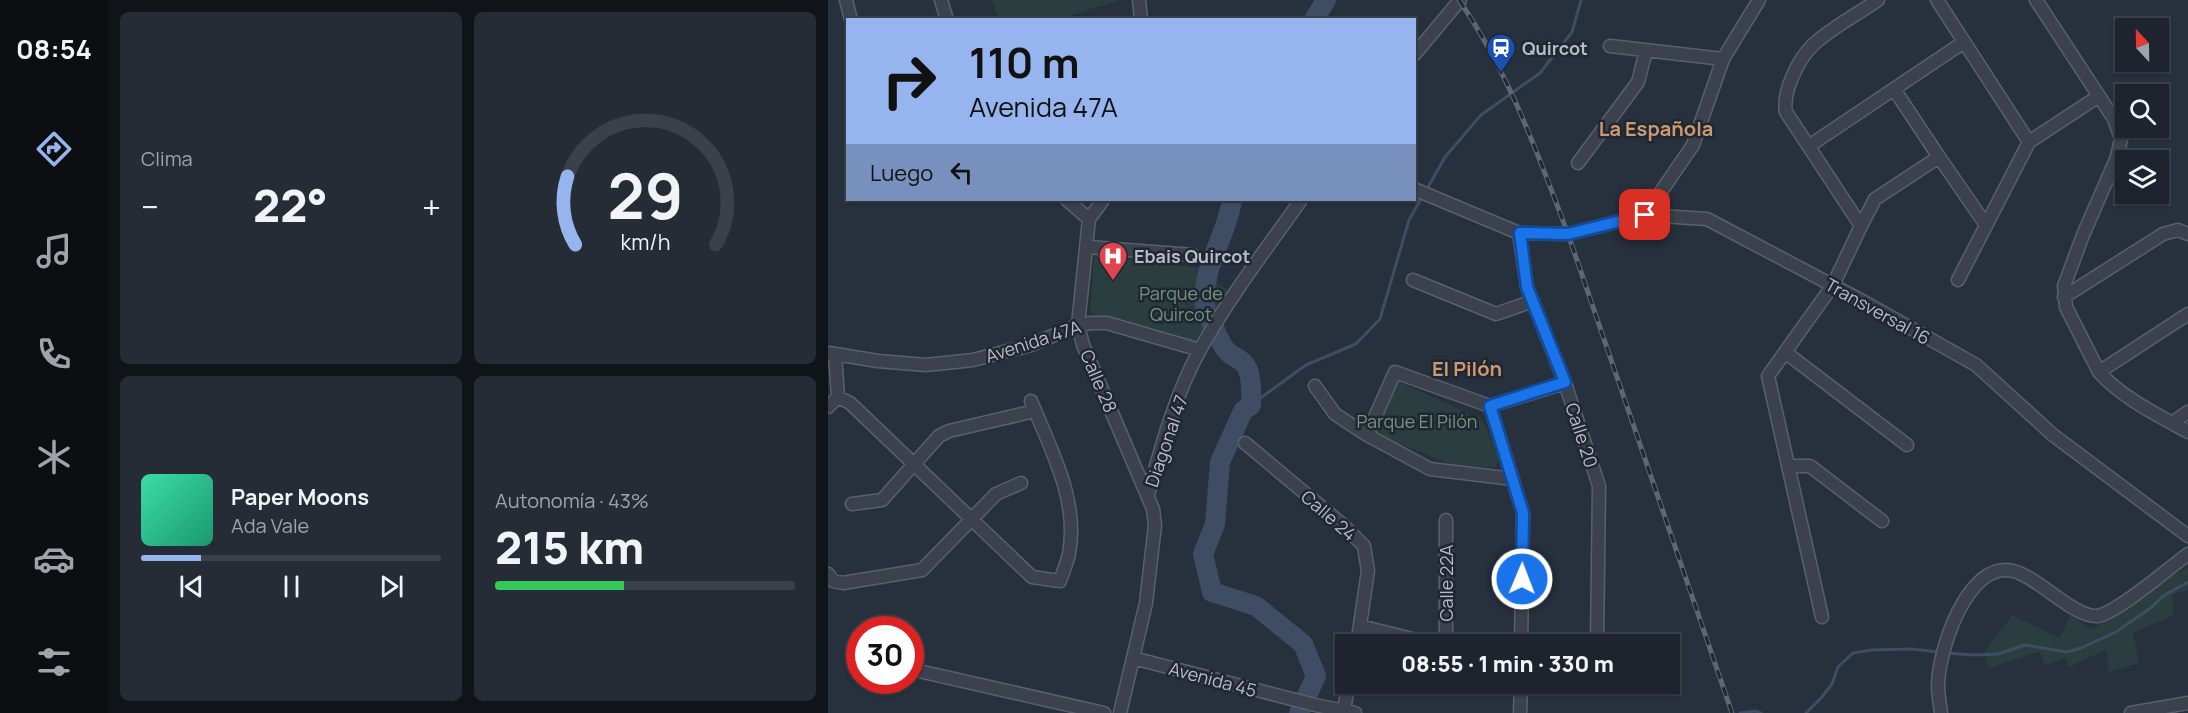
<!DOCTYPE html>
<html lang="es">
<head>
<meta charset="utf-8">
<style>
  body { margin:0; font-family:Manrope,sans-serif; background:#252c36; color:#f1f3f6; height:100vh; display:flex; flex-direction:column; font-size:22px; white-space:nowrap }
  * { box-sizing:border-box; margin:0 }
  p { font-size:20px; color:#a0a4aa }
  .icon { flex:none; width:33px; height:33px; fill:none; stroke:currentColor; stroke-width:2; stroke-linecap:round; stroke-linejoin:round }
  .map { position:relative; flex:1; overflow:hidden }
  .panel { display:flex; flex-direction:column; gap:12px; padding:12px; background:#101419; width:720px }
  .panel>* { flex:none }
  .guide { position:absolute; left:18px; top:18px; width:570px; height:183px; border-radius:0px; box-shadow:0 2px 4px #0004,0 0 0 2px #3b414a; background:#96b5ee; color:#111; overflow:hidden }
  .needle { width:39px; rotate:338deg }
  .tools { position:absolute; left:1287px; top:18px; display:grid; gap:12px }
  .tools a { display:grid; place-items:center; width:54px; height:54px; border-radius:0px; background:#1d242e; box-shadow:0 2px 4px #0004,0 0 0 2px #3b414a; font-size:30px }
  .speed { position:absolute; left:18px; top:616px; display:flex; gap:12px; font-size:30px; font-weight:700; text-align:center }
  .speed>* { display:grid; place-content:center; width:78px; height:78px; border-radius:50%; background:#1d242e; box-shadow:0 2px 4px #0004,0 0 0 2px #3b414a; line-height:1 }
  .speed .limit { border:9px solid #d22; background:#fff; color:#111 }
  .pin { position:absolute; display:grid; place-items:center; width:51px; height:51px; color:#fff; margin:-26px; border-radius:12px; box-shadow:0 3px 9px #0006 }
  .me { position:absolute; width:66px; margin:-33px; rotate:1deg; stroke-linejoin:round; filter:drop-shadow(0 0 4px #0008) }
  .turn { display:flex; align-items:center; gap:21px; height:126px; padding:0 24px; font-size:27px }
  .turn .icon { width:78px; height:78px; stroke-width:2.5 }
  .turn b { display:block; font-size:42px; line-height:51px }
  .then { display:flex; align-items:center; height:57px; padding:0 24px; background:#0003; gap:12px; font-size:22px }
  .big { font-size:45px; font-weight:800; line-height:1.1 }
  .panel .tile { flex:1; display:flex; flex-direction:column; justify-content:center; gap:9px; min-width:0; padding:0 21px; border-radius:9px; background:#252c36 }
  .panel .dial { align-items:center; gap:0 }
  .dial svg { height:156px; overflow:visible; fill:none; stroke:#3b414a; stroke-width:7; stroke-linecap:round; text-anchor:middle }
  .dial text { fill:#f1f3f6; stroke:none }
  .song { display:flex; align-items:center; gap:18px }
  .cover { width:72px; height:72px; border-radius:9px; background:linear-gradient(135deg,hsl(160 70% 55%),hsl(160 70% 35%)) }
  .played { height:6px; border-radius:3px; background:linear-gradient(90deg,#96b5ee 20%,#3b414a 20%) }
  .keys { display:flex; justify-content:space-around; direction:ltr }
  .heat { display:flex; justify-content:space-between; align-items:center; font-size:33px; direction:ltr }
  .charge { height:9px; border-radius:4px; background:linear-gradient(90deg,#34c759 43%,#3b414a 0) }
  .panel .tiles { flex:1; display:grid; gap:12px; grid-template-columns:repeat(2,1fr) }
  .trip { position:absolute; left:507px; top:634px; width:345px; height:60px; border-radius:0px; background:#1d242e; box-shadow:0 2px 4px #0004,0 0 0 2px #3b414a; font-weight:800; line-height:60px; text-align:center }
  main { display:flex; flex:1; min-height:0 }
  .tabs { display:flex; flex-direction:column; width:108px; justify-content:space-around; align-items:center; background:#0c0e12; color:#a0a4aa }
  .tabs .icon { width:42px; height:42px }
  .tabs .active { color:#96b5ee }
  .tabs b { font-size:27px; color:#f1f3f6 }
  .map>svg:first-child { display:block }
  .green { fill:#2a3d3f }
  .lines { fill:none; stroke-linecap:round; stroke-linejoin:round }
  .stream { stroke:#3f4d64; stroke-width:3 }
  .river { stroke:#3f4d64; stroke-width:20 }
  .minor-casing { stroke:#59606b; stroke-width:15 }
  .minor { stroke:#3b424d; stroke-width:12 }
  .rail-casing { stroke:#5d6674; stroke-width:5 }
  .rail { stroke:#202732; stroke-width:3; stroke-dasharray:9; stroke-linecap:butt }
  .route-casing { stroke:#114b97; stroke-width:15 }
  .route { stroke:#1a73e8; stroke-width:10 }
  .labels { text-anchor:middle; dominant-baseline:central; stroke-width:5; stroke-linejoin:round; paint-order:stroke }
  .poi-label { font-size:18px; font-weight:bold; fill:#b7bdc8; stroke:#202732; text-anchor:start }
  .park-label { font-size:18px; fill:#70977b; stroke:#202732 }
  .street-label { font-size:18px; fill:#b7bdc8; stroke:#202732 }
  .neighbourhood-label { font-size:20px; font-weight:bold; fill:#cb9a6f; stroke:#202732 }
</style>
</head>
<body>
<main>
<nav class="tabs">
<b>08:54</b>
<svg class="icon active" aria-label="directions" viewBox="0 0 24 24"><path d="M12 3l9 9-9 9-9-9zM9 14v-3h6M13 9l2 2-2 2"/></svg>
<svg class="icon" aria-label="music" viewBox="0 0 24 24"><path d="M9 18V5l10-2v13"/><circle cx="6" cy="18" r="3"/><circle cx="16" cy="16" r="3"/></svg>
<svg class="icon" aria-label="phone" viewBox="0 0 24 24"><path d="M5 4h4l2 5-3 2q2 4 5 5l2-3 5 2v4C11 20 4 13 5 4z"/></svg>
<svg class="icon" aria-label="climate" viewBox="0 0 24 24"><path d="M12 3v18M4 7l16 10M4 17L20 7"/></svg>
<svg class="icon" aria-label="car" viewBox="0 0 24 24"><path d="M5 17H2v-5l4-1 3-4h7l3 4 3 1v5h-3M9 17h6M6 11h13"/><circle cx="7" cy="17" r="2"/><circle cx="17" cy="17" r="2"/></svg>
<svg class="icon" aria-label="filters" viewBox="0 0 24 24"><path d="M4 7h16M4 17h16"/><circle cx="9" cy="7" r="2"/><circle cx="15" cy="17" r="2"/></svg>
</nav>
<section class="panel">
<div class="tiles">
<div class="tile"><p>Clima</p>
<div class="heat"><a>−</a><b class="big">22°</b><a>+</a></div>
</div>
<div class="tile dial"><svg viewBox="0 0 100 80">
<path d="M14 69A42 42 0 1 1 86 69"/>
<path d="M14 69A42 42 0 0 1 10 34" stroke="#96b5ee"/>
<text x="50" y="56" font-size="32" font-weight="700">29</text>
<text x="50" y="72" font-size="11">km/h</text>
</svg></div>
<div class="tile">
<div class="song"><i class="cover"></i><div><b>Paper Moons</b><p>Ada Vale</p></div></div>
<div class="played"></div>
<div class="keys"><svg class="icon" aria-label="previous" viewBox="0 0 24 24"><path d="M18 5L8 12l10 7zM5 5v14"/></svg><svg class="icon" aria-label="pause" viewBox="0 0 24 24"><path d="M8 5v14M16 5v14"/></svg><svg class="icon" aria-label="next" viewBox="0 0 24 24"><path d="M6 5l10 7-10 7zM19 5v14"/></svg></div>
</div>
<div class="tile"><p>Autonomía · 43%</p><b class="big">215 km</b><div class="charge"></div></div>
</div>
</section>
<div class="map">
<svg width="1360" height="713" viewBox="0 0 1360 713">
  <rect width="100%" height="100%" fill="#27303d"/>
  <path class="green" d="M 164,0 L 292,0 L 232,19 L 171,19 Z
    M 266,255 L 389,270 L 389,283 L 401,291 L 372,350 L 262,313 Z
    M 569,381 L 655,420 L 672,459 L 667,468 L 622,464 L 546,433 Z
    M 1360,567 L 1360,590 L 1344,595 L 1346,615 L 1305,633 L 1311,663 L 1281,672 L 1278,650 L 1240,667 L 1238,658 L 1217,665 L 1211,652 L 1161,668 L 1156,653 L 1184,615 L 1231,638 L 1243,615 L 1263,630 L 1334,582 Z"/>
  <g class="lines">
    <path class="stream" d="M 599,189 L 617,157 L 653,115 L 712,73 L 744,32 L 753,0
      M 423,405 L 478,365 L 528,344 L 552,319 L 581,220 L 595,195
      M 1117,653 L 1146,655 L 1170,654 L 1197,645 L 1239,652 L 1253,648 L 1288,632 L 1324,607 L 1335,596 L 1360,582
      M 912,713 L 927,711 L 933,713
      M 978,713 L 993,698 L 1004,684 L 1010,667 L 1025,653 L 1043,650 L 1084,649 L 1111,652"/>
    <path class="river" d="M 486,20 L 498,0
      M 404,200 C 399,236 373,267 377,306 C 378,312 394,347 399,351 C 407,360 416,357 421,373 C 424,383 423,395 423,405 L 415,411 L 392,462 L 387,524 L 375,554 L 384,592 L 428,606 L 475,644 L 488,676 L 471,713"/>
    <g class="minor-casing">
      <path id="minor" d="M 18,0 L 23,20
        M 113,0 L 119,20
        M 311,0 L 313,20
        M 1109,0 L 1201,142 L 1271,96
        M 1208,0 L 1286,119 L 1293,139 L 1289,157 L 1255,235 L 1236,286 L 1238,307 L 1271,372 C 1294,398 1330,415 1360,432
        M 782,46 L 895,59
        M 586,55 L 632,0
        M 981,146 L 1136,42
        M 1111,157 L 1158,225
        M 750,163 L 810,82 L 818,51
        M 586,189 L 691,233 L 740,234 L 817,215 L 879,219 L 1038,303 L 1148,365 L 1225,435 L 1360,536
        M 239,200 L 261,219
        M 817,215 L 865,145 L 895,59 L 931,0
        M 261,219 L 250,325 L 255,345 L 325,509 L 327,525 L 318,603 L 292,713
        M 261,219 L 275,200
        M 1033,226 L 1047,199 L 1111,157 L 1066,89
        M 691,233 L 699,287 L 737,383 L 771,486 L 769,645
        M 260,247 L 365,255
        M 585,280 L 668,314 L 705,301
        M 1130,280 L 1201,142
        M 1236,297 L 1335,234 L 1350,230 L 1360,234
        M 957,352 L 1079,445
        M 1,353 L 50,361 L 98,365 L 145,360 L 203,345 L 250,325 L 263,323 L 279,323 L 372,350
        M 7,354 L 10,397 L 22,403 L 204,577 L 232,581 C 235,572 239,563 241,554 C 251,500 223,450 203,401
        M 1271,372 L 1360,314
        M 487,386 L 507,414 L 539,435 L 602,469 L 685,479
        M 662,406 L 695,513 L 693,645
        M 0,407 L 10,397
        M 1344,423 L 1360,412
        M 539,435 L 567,372 L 662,406 L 737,383
        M 417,443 L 515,525 L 536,546 L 540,571 L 529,645
        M 961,466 L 982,466 L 1054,521
        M 320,495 C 333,447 348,392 373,348 C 402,296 439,248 473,200
        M 24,504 L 54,500 L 111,436 L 121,431 L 207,411
        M 0,574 L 5,581 L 15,583 L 94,570 L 168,494 L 193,483
        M 994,617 L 940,376 L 1005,285 L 1033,226 L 958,112 C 954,93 970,59 985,45 C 1000,30 1031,13 1050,0
        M 532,626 L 608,645
        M 618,645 L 618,520
        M 305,658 L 487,705 L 527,713
        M 82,669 L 276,713
        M 515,713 L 521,684
        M 692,713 L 693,684
        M 1113,713 C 1112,704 1110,695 1110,686 C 1110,652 1139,560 1185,571 C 1209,576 1245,617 1269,616 C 1288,614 1342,567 1360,554
        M 1303,713 L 1360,703"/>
    </g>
    <use href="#minor" class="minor"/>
    <g class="rail-casing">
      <path id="rail" d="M 631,0 C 680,71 710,154 740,234 L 904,713"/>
    </g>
    <use href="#rail" class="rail"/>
  </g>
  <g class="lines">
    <g class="route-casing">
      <path id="route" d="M 694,579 L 695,513 L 662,406 L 737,382 L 699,287 L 692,233 L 740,234 L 817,215"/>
    </g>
    <use href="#route" class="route"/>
  </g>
  <defs>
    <g id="station-pin" transform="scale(1.5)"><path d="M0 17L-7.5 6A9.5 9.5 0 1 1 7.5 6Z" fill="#1a4fb4" stroke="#202732"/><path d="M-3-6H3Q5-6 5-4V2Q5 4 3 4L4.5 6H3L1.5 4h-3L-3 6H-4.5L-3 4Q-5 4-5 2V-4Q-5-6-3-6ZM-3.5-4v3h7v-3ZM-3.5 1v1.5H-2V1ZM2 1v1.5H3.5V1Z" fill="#fff"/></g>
    <g id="hospital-pin" transform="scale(1.5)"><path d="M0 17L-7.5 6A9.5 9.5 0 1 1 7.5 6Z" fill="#e0444e" stroke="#202732"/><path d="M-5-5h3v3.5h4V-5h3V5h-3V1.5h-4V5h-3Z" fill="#fff"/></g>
  </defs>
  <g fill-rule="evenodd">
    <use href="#station-pin" x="673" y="48"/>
    <use href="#hospital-pin" x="285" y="256"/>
  </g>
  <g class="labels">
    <g class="poi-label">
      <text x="694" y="48">Quircot</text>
      <text x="306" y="256">Ebais Quircot</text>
    </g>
    <g class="park-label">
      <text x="353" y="293">Parque de<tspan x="353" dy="21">Quircot</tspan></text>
      <text x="589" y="421">Parque El Pilón</text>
    </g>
    <g class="street-label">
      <text transform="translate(1050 311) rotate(29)">Transversal 16</text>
      <text transform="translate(205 341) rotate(-18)">Avenida 47A</text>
      <text transform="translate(271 381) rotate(67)">Calle 28</text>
      <text transform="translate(754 435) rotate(72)">Calle 20</text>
      <text transform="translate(338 441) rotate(-71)">Diagonal 47</text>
      <text transform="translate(501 515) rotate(41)">Calle 24</text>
      <text transform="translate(618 583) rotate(-90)">Calle 22A</text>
      <text transform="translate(385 679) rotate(15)">Avenida 45</text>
    </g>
    <g class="neighbourhood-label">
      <text x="828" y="128">La Española</text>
      <text x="639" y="368">El Pilón</text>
    </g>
  </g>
</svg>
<div class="tools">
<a><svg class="needle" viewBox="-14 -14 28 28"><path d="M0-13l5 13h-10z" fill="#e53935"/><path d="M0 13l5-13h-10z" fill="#a0a4aa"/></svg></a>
<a><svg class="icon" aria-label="search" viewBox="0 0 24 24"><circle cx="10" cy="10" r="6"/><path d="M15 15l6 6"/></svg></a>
<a><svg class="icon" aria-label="layers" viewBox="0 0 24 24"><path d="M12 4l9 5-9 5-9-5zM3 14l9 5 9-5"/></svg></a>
</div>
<div class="speed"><div class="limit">30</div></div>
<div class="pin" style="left:817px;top:215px;background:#d93025"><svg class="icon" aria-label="arrive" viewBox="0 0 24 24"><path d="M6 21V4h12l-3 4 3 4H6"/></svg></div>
<svg class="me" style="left:694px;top:579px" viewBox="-20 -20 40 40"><circle r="17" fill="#1a73e8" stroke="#fff" stroke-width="3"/><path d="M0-11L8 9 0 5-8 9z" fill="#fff"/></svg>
<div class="trip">08:55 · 1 min · 330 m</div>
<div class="guide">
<div class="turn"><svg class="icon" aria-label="right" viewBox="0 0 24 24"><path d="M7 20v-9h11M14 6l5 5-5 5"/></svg><div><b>110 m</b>Avenida 47A</div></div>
<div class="then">Luego<svg class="icon" aria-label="left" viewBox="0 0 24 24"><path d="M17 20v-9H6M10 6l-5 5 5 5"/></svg></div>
</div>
</div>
</main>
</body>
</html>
